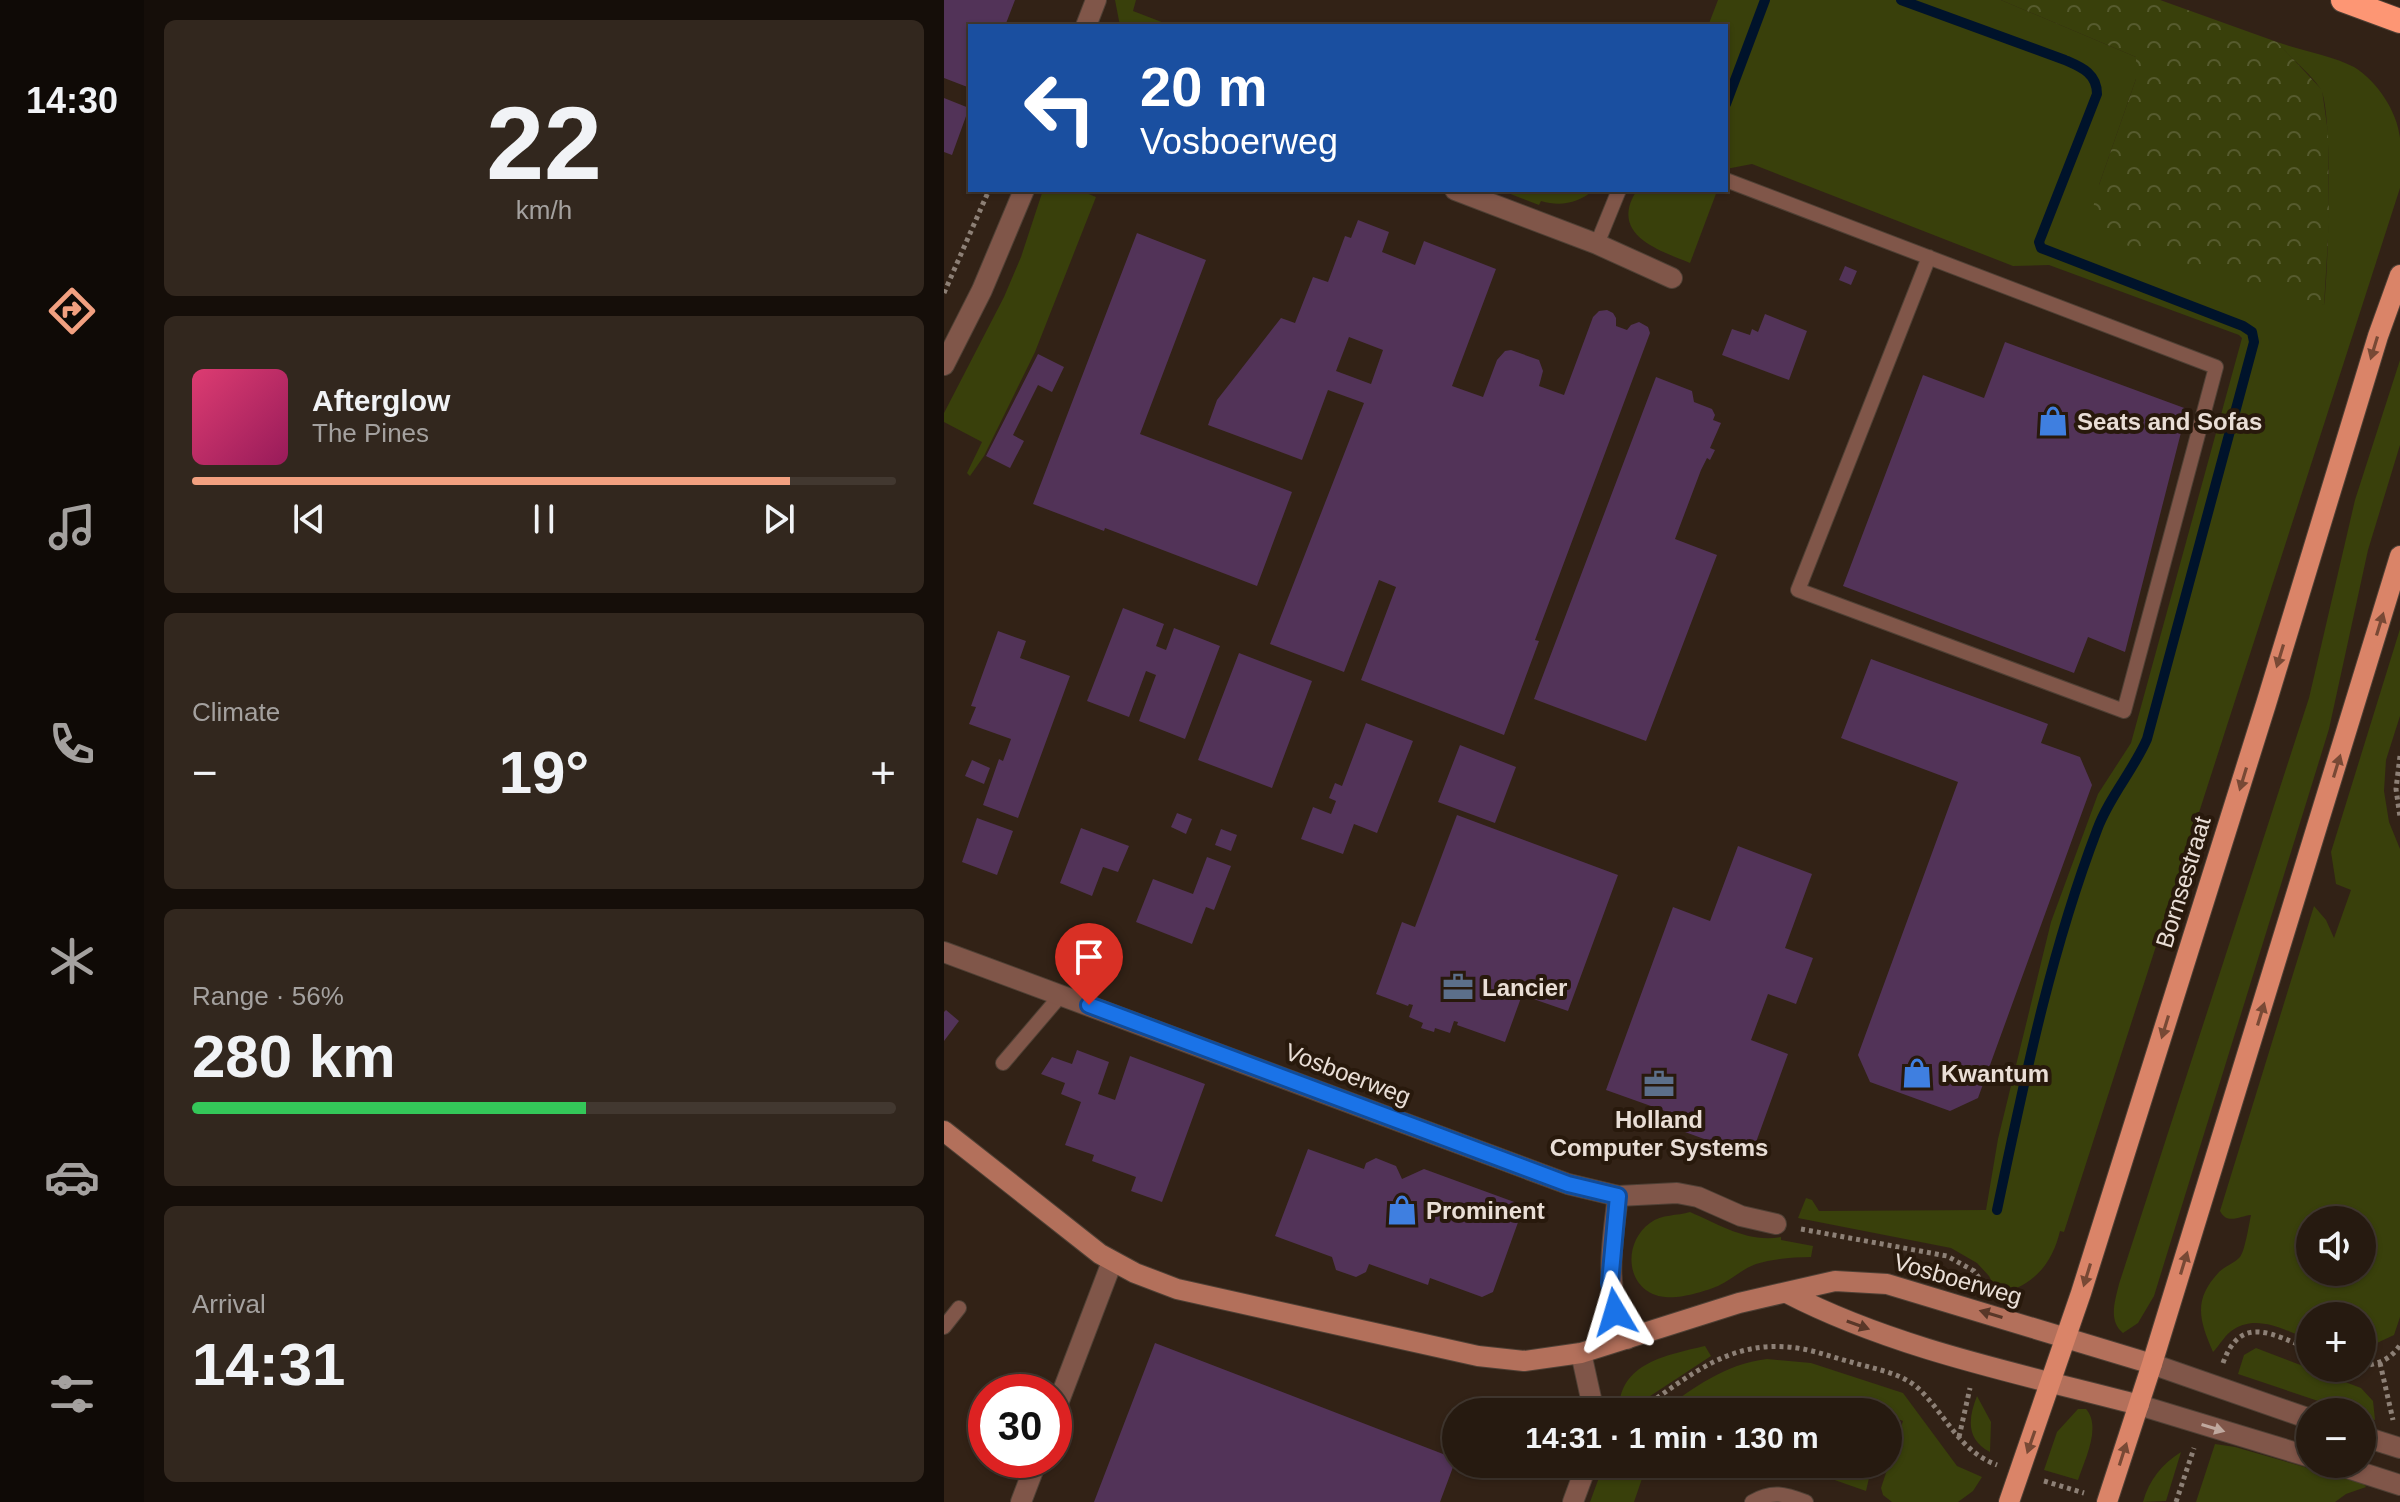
<!DOCTYPE html>
<html lang="en">
<head>
<meta charset="utf-8">
<style>
  body { margin:0; font-family:Arial,sans-serif; background:#32271e; color:#f1f3f6; height:100vh; display:flex; flex-direction:column; font-size:30px; white-space:nowrap }
  * { box-sizing:border-box; margin:0 }
  p { font-size:26px; color:#a4a19f }
  .icon { flex:none; width:44px; height:44px; fill:none; stroke:currentColor; stroke-width:2; stroke-linecap:round; stroke-linejoin:round }
  .map { position:relative; flex:1; overflow:hidden }
  .panel { display:flex; flex-direction:column; gap:20px; padding:20px; background:#150e09; width:800px }
  .panel>* { flex:none }
  .guide { position:absolute; left:24px; top:24px; width:760px; height:168px; border-radius:0px; box-shadow:0 2px 6px #0004,0 0 0 2px #423830; background:#1a4fa0; color:#fff; overflow:hidden }
  .buttons { position:absolute; left:1352px; top:1206px; display:grid; gap:16px }
  .buttons a { display:grid; place-items:center; width:80px; height:80px; border-radius:50%; background:#261a10; box-shadow:0 2px 6px #0004,0 0 0 2px #423830; font-size:40px }
  .speed { position:absolute; left:24px; top:1374px; display:flex; gap:16px; font-size:40px; font-weight:700; text-align:center }
  .speed>* { display:grid; place-content:center; width:104px; height:104px; border-radius:50%; background:#261a10; box-shadow:0 2px 6px #0004,0 0 0 2px #423830; line-height:1 }
  .speed .limit { border:12px solid #d22; background:#fff; color:#111 }
  .pin { position:absolute; display:grid; place-items:center; width:68px; height:68px; color:#fff; margin:-82px -34px; border-radius:50% 50% 50% 0; rotate:-45deg; box-shadow:0 0 8px #0007 }
  .pin .icon { rotate:45deg }
  .me { position:absolute; width:88px; margin:-44px; rotate:353deg; stroke-linejoin:round; filter:drop-shadow(0 0 6px #0008) }
  .turn { display:flex; align-items:center; gap:28px; height:168px; padding:0 40px; font-size:36px }
  .turn .icon { width:104px; height:104px; stroke-width:2.5 }
  .turn b { display:block; font-size:56px; line-height:68px }
  .big { font-size:60px; font-weight:700; line-height:1.1 }
  .panel .tile { flex:1; display:flex; flex-direction:column; justify-content:center; gap:12px; min-width:0; padding:0 28px; border-radius:12px; background:#32271e }
  .panel .dial { align-items:center; gap:0 }
  .dial b { font-size:104px; line-height:1 }
  .song { display:flex; align-items:center; gap:24px }
  .cover { width:96px; height:96px; border-radius:12px; background:linear-gradient(135deg,hsl(340 70% 55%),hsl(330 70% 35%)) }
  .played { height:8px; border-radius:4px; background:linear-gradient(90deg,#f2a080 85%,#423830 85%) }
  .keys { display:flex; justify-content:space-around; direction:ltr }
  .heat { display:flex; justify-content:space-between; align-items:center; font-size:44px; direction:ltr }
  .charge { height:12px; border-radius:6px; background:linear-gradient(90deg,#34c759 56%,#423830 0) }
  .trip { position:absolute; left:498px; top:1398px; width:460px; height:80px; border-radius:40px; background:#261a10; box-shadow:0 2px 6px #0004,0 0 0 2px #423830; font-weight:700; line-height:80px; text-align:center }
  main { display:flex; flex:1; min-height:0 }
  .menu { display:flex; flex-direction:column; width:144px; justify-content:space-around; align-items:center; background:#0f0a06; color:#a4a19f }
  .menu .icon { width:56px; height:56px }
  .menu .on { color:#f2a080 }
  .menu b { font-size:36px; color:#f1f3f6 }
  .map>svg:first-child { display:block }
  .green { fill:#39400b; fill-rule:evenodd }
  .forest { fill:url(#forest-crowns) }
  .lines { fill:none; stroke-linecap:round; stroke-linejoin:round }
  .stream { stroke:#00132b; stroke-width:10 }
  .building { fill:#523358; fill-rule:evenodd }
  .lane-casing { stroke:#4f4035; stroke-width:16 }
  .street-casing { stroke:#4f4035; stroke-width:22 }
  .secondary-casing { stroke:#4f4035; stroke-width:22 }
  .primary-casing { stroke:#4f4035; stroke-width:22 }
  .highway-casing { stroke:#4f4035; stroke-width:26 }
  .path { stroke:#8d8076; stroke-width:5; stroke-dasharray:4 4; stroke-linecap:butt }
  .lane { stroke:#805649; stroke-width:14 }
  .street { stroke:#805649; stroke-width:20 }
  .secondary { stroke:#b3705b; stroke-width:20 }
  .primary { stroke:#da8468; stroke-width:20 }
  .highway { stroke:#fd9674; stroke-width:24 }
  .oneway { fill:#784935 }
  .oneway2 { fill:#593728 }
  .oneway3 { fill:#bfa89e }
  .route-casing { stroke:#114b97; stroke-width:20 }
  .route { stroke:#1a73e8; stroke-width:14 }
  .labels { text-anchor:middle; dominant-baseline:central; stroke-width:8; stroke-linejoin:round; paint-order:stroke }
  .poi-label { font-size:24px; font-weight:bold; fill:#e9ded6; stroke:#28190c; text-anchor:start }
  .street-label { font-size:24px; fill:#e9ded6; stroke:#28190c }
</style>
</head>
<body>
<main>
<nav class="menu">
<b>14:30</b>
<svg class="icon on" aria-label="directions" viewBox="0 0 24 24"><path d="M12 3l9 9-9 9-9-9zM9 14v-3h6M13 9l2 2-2 2"/></svg>
<svg class="icon" aria-label="music" viewBox="0 0 24 24"><path d="M9 18V5l10-2v13"/><circle cx="6" cy="18" r="3"/><circle cx="16" cy="16" r="3"/></svg>
<svg class="icon" aria-label="phone" viewBox="0 0 24 24"><path d="M5 4h4l2 5-3 2q2 4 5 5l2-3 5 2v4C11 20 4 13 5 4z"/></svg>
<svg class="icon" aria-label="climate" viewBox="0 0 24 24"><path d="M12 3v18M4 7l16 10M4 17L20 7"/></svg>
<svg class="icon" aria-label="car" viewBox="0 0 24 24"><path d="M5 17H2v-5l4-1 3-4h7l3 4 3 1v5h-3M9 17h6M6 11h13"/><circle cx="7" cy="17" r="2"/><circle cx="17" cy="17" r="2"/></svg>
<svg class="icon" aria-label="filters" viewBox="0 0 24 24"><path d="M4 7h16M4 17h16"/><circle cx="9" cy="7" r="2"/><circle cx="15" cy="17" r="2"/></svg>
</nav>
<section class="panel">
<div class="tile dial"><b>22</b><p>km/h</p></div>
<div class="tile">
<div class="song"><i class="cover"></i><div><b>Afterglow</b><p>The Pines</p></div></div>
<div class="played"></div>
<div class="keys"><svg class="icon" aria-label="previous" viewBox="0 0 24 24"><path d="M18 5L8 12l10 7zM5 5v14"/></svg><svg class="icon" aria-label="pause" viewBox="0 0 24 24"><path d="M8 5v14M16 5v14"/></svg><svg class="icon" aria-label="next" viewBox="0 0 24 24"><path d="M6 5l10 7-10 7zM19 5v14"/></svg></div>
</div>
<div class="tile"><p>Climate</p>
<div class="heat"><a>−</a><b class="big">19°</b><a>+</a></div>
</div>
<div class="tile"><p>Range · 56%</p><b class="big">280 km</b><div class="charge"></div></div>
<div class="tile"><p>Arrival</p><b class="big">14:31</b></div>
</section>
<div class="map">
<svg width="1456" height="1502" viewBox="0 0 1456 1502">
  <defs>
    <pattern id="forest-crowns" width="20" height="18" patternUnits="userSpaceOnUse" patternTransform="scale(2)"><rect width="20" height="18" fill="#39400b"/><path d="M2 6a3 3 0 1 1 6 0M12 15a3 3 0 1 1 6 0" fill="none" stroke="#565b2e"/></pattern>
  </defs>
  <rect width="100%" height="100%" fill="#322216"/>
  <path class="green" d="M 171,0 L 192,0 L 189,11 L 228,26 L 176,26 Z
    M 774,0 L 1057,0 L 1192,57 L 1192,79 L 1155,185 L 1380,305 C 1384,275 1390,108 1376,88 C 1364,71 1346,58 1333,42 C 1356,50 1390,56 1410,67 C 1433,81 1453,111 1456,138 C 1456,154 1456,171 1456,188 L 1120,1232 L 1116,1231 C 1108,1265 1088,1287 1054,1294 L 1045,1276 L 1033,1263 L 1007,1248 L 854,1218 L 862,1198 L 868,1200 L 875,1211 L 1042,1210 L 1054,1139 L 1107,922 L 1154,794 L 1187,743 L 1298,338 L 1295,335 L 1105,265 L 1069,266 L 808,164 L 782,169 L 782,26 L 764,26 Z
    M 99,190 L 135,190 L 152,197 L 91,352 L 40,456 L 26,476 L 23,473 L 38,442 L 0,422 L 0,413 L 60,297 L 77,257 Z
    M 556,190 L 650,190 C 634,203 617,207 597,201 L 595,205 Z
    M 693,190 L 773,191 L 746,263 C 715,250 664,235 693,190 Z
    M 1456,360 L 1456,445 L 1424,550 L 1385,729 L 1210,1296 L 1194,1323 L 1179,1333 C 1164,1321 1171,1301 1175,1284 L 1365,698 L 1411,500 Z
    M 1456,629 L 1456,716 L 1442,760 L 1440,791 L 1445,822 L 1456,849 L 1456,1317 L 1450,1335 L 1418,1350 L 1418,1316 L 1366,1316 L 1366,1340 C 1340,1330 1311,1312 1286,1332 C 1279,1338 1275,1346 1269,1352 C 1255,1319 1249,1300 1275,1272 C 1281,1266 1291,1263 1296,1257 C 1301,1251 1305,1224 1307,1215 C 1296,1216 1283,1225 1276,1211 L 1370,906 L 1382,920 L 1390,938 L 1407,890 L 1392,884 L 1387,852 ZM 1366,1220 L 1418,1220 L 1418,1272 L 1366,1272 Z
    M 746,1212 C 776,1225 804,1243 837,1237 L 837,1240 L 869,1246 L 867,1257 C 849,1257 829,1259 812,1264 C 798,1269 787,1280 774,1286 C 762,1291 736,1299 721,1297 C 682,1293 677,1244 706,1223 C 718,1214 733,1216 746,1212 Z
    M 761,1346 L 767,1356 L 691,1406 L 675,1412 C 674,1363 723,1355 761,1346 Z
    M 1312,1348 L 1417,1388 L 1429,1401 L 1431,1420 L 1418,1416 L 1418,1412 L 1407,1412 L 1294,1374 L 1300,1355 Z
    M 823,1359 L 867,1363 L 959,1393 L 1013,1466 L 1038,1477 L 1029,1491 L 1014,1502 L 948,1502 L 939,1495 L 937,1488 L 959,1421 L 944,1415 L 944,1412 L 934,1412 L 909,1404 L 905,1412 L 716,1412 C 750,1388 780,1364 823,1359 Z
    M 1033,1396 L 1047,1422 L 1046,1452 C 1022,1439 1024,1419 1033,1396 Z
    M 1134,1409 L 1142,1409 C 1158,1427 1140,1461 1134,1480 L 1100,1470 L 1113,1432 Z
    M 1271,1444 L 1291,1447 L 1420,1484 L 1422,1487 L 1402,1494 L 1391,1502 L 1252,1502 Z
    M 1237,1452 L 1222,1501 L 1199,1502 C 1205,1480 1218,1464 1237,1452 Z
    M 660,1464 L 703,1464 L 690,1502 L 646,1502 Z
    M 881,1464 C 897,1464 918,1462 925,1478 L 922,1491 L 882,1477 L 886,1466 Z"/>
  <path class="forest" d="M 1057,0 L 1216,0 L 1333,42 L 1378,90 L 1384,133 L 1385,222 L 1380,305 L 1162,239 L 1149,227 L 1146,219 L 1155,185 L 1192,79 L 1192,57 Z"/>
  <g class="lines">
    <path class="stream" d="M 957,0 L 1121,60 C 1137,67 1153,73 1153,94 L 1095,242 L 1097,248 L 1299,326 L 1308,332 L 1310,342 L 1203,739 C 1189,771 1165,797 1153,830 C 1106,953 1080,1082 1053,1210
      M 782,104 L 821,0"/>
  </g>
  <path class="building" d="M 0,0 L 71,0 L 61,26 L 26,26 L 26,88 L 0,78 Z
    M 0,98 L 25,108 L 8,155 L 0,152 Z
    M 414,220 L 445,232 L 438,252 L 471,265 L 480,241 L 552,269 L 508,386 L 539,397 L 553,360 L 561,351 L 567,350 L 595,360 L 599,371 L 595,386 L 620,395 L 649,317 L 655,311 L 663,310 L 669,313 L 672,318 L 672,326 L 683,330 L 687,325 L 695,322 L 704,327 L 706,333 L 591,640 L 595,641 L 560,735 L 417,680 L 452,587 L 435,580 L 400,672 L 326,644 L 420,403 L 384,390 L 358,460 L 264,425 L 273,400 L 337,318 L 351,323 L 369,277 L 384,282 L 401,236 L 407,238 ZM 405,337 L 439,350 L 427,384 L 392,371 Z
    M 193,233 L 262,260 L 196,434 L 348,492 L 313,586 L 161,528 L 160,531 L 89,504 Z
    M 901,266 L 913,271 L 907,285 L 895,280 Z
    M 821,314 L 863,331 L 845,380 L 778,355 L 788,329 L 806,335 L 808,329 L 814,332 Z
    M 1061,342 L 1243,409 L 1181,652 L 1144,637 L 1130,673 L 899,586 L 979,375 L 1040,398 Z
    M 94,354 L 120,367 L 108,392 L 94,385 L 69,435 L 80,441 L 66,468 L 42,456 Z
    M 712,377 L 748,391 L 750,402 L 768,409 L 771,415 L 769,420 L 777,423 L 766,448 L 771,450 L 766,460 L 763,458 L 757,470 L 731,539 L 773,555 L 702,741 L 590,699 Z
    M 179,608 L 220,624 L 212,646 L 222,650 L 230,628 L 276,646 L 241,739 L 195,721 L 212,675 L 202,671 L 185,717 L 143,701 Z
    M 54,631 L 82,641 L 76,658 L 126,676 L 74,818 L 39,805 L 55,759 L 59,761 L 67,739 L 25,724 L 32,707 L 27,706 Z
    M 295,653 L 368,681 L 328,788 L 254,760 Z
    M 927,659 L 1104,724 L 1097,743 L 1136,757 L 1148,785 L 1034,1098 L 1006,1111 L 926,1082 L 914,1055 L 1014,782 L 897,738 Z
    M 422,723 L 469,741 L 433,833 L 410,824 L 399,854 L 357,839 L 369,807 L 387,814 L 392,801 L 385,798 L 391,783 L 398,786 Z
    M 516,745 L 572,767 L 551,823 L 494,802 Z
    M 28,760 L 46,768 L 40,784 L 21,776 Z
    M 233,813 L 248,819 L 242,834 L 227,827 Z
    M 513,815 L 674,875 L 624,1011 L 578,995 L 561,1042 L 513,1025 L 514,1022 L 510,1021 L 506,1033 L 491,1028 L 490,1032 L 477,1028 L 479,1023 L 465,1017 L 469,1005 L 465,1004 L 464,1006 L 432,994 L 458,922 L 471,927 Z
    M 33,818 L 69,831 L 53,875 L 18,862 Z
    M 137,828 L 185,846 L 174,872 L 159,867 L 148,896 L 116,883 Z
    M 277,829 L 293,835 L 287,851 L 271,845 Z
    M 794,846 L 868,874 L 841,948 L 869,958 L 852,1004 L 824,994 L 807,1040 L 844,1054 L 807,1156 L 730,1128 L 735,1116 L 662,1090 L 729,907 L 766,921 Z
    M 263,857 L 287,866 L 270,910 L 262,907 L 248,944 L 192,922 L 209,879 L 249,894 Z
    M 2,1010 L 15,1021 L 0,1041 L 0,1012 Z
    M 133,1050 L 165,1062 L 154,1094 L 171,1100 L 186,1056 L 261,1084 L 218,1202 L 187,1191 L 192,1177 L 148,1161 L 150,1155 L 121,1145 L 137,1102 L 117,1094 L 121,1083 L 97,1074 L 108,1057 L 128,1064 Z
    M 364,1149 L 420,1169 L 422,1163 L 432,1158 L 452,1166 L 458,1179 L 480,1169 L 573,1203 L 577,1214 L 549,1292 L 538,1297 L 486,1278 L 484,1285 L 425,1264 L 422,1272 L 412,1277 L 392,1270 L 388,1257 L 331,1236 Z
    M 211,1343 L 512,1459 L 496,1502 L 150,1502 Z"/>
  <g class="lines">
    <g class="lane-casing">
      <path id="lane" d="M 782,180 L 1272,367 L 1180,711 L 854,590 L 985,257
        M 653,244 L 675,190
        M 59,1063 L 117,995
        M 0,1327 L 15,1308
        M 808,1502 C 828,1490 841,1494 862,1502"/>
    </g>
    <g class="street-casing">
      <path id="street" d="M 142,26 L 152,0
        M 511,190 L 653,244 L 728,278
        M 0,365 L 38,290 L 80,190
        M 0,952 L 624,1184 L 674,1196 L 733,1193 L 754,1197 L 797,1216 L 832,1224
        M 674,1196 C 667,1252 660,1286 683,1339
        M 637,1353 L 650,1412
        M 1208,1364 L 1366,1419
        M 1195,1405 L 1366,1457
        M 110,1414 L 168,1262
        M 1418,1436 L 1456,1448
        M 1391,1464 L 1456,1485
        M 77,1502 L 93,1460
        M 629,1502 L 643,1464"/>
    </g>
    <g class="secondary-casing">
      <path id="secondary" d="M 0,1131 L 156,1254 L 191,1273 L 233,1289 L 534,1356 L 580,1361 L 637,1353 L 795,1303 L 891,1281 L 943,1284 L 1208,1364
        M 843,1293 C 951,1349 1077,1374 1195,1405"/>
    </g>
    <g class="primary-casing">
      <path id="primary" d="M 1065,1502 L 1137,1293 L 1322,704 L 1434,336 L 1456,275
        M 1163,1502 L 1208,1364 L 1456,556"/>
    </g>
    <g class="highway-casing">
      <path id="highway" d="M 1399,0 L 1456,21"/>
    </g>
    <path class="path" d="M 0,293 L 45,190
      M 1456,756 L 1452,789 L 1456,817
      M 857,1229 L 1003,1256 L 1030,1271 L 1041,1286
      M 1279,1363 C 1297,1313 1329,1335 1366,1349
      M 1436,1363 L 1449,1420
      M 1418,1366 C 1435,1364 1447,1359 1456,1345
      M 693,1412 C 747,1375 789,1336 859,1349 C 875,1352 891,1358 907,1362 C 929,1369 957,1372 975,1389 C 1002,1415 1015,1451 1053,1465
      M 1015,1437 L 1026,1388
      M 1100,1481 L 1140,1493
      M 1232,1502 L 1250,1448"/>
    <use href="#lane" class="lane"/>
    <use href="#street" class="street"/>
    <use href="#secondary" class="secondary"/>
    <use href="#primary" class="primary"/>
    <use href="#highway" class="highway"/>
  </g>
  <defs><path id="oneway-solid" d="M-6-.8H1V-3.2L6.5 0L1 3.2V.8H-6Z" transform="scale(2)"/></defs>
  <g class="oneway">
    <use href="#oneway-solid" transform="translate(1430 348) rotate(107)"/>
    <use href="#oneway-solid" transform="translate(1436 624) rotate(-73)"/>
    <use href="#oneway-solid" transform="translate(1336 656) rotate(107)"/>
    <use href="#oneway-solid" transform="translate(1393 766) rotate(-73)"/>
    <use href="#oneway-solid" transform="translate(1299 779) rotate(107)"/>
    <use href="#oneway-solid" transform="translate(1317 1014) rotate(-73)"/>
    <use href="#oneway-solid" transform="translate(1221 1027) rotate(107)"/>
    <use href="#oneway-solid" transform="translate(1240 1263) rotate(-73)"/>
    <use href="#oneway-solid" transform="translate(1143 1275) rotate(107)"/>
    <use href="#oneway-solid" transform="translate(1087 1442) rotate(109)"/>
    <use href="#oneway-solid" transform="translate(1179 1454) rotate(-72)"/>
  </g>
  <g class="oneway2">
    <use href="#oneway-solid" transform="translate(1047 1314) rotate(-163)"/>
    <use href="#oneway-solid" transform="translate(914 1325) rotate(20)"/>
  </g>
  <use class="oneway3" href="#oneway-solid" transform="translate(1269 1428) rotate(17)"/>
  <g class="lines">
    <g class="route-casing">
      <path id="route" d="M 145,1005 L 624,1184 L 674,1196 L 666,1283 L 671,1312"/>
    </g>
    <use href="#route" class="route"/>
  </g>
  <defs>
    <g id="shop-bare" transform="scale(2.4)"><path d="M-5-2.5h2.3a2.7 3.5 0 0 1 5.4 0H5L5.5 6h-11ZM-1.5-2.5h3a1.5 2.3 0 0 0-3 0Z" fill="#3f7fe0" stroke="#28190c" stroke-width="2.5" paint-order="stroke"/></g>
    <g id="office-bare" transform="scale(2.4)"><path d="M-6-3h4V-5.5h4V-3h4V5H-6ZM-1-4.5V-3h2v-1.5ZM-6 0V1H6V0Z" fill="#5c6f8a" stroke="#28190c" stroke-width="2.5" paint-order="stroke"/></g>
  </defs>
  <g fill-rule="evenodd">
    <use href="#shop-bare" x="1109" y="421"/>
    <use href="#office-bare" x="514" y="987"/>
    <use href="#shop-bare" x="973" y="1073"/>
    <use href="#office-bare" x="715" y="1084"/>
    <use href="#shop-bare" x="458" y="1210"/>
  </g>
  <g class="labels">
    <g class="poi-label">
      <text x="1133" y="421">Seats and Sofas</text>
      <text x="538" y="987">Lancier</text>
      <text x="997" y="1073">Kwantum</text>
      <text x="715" y="1119" text-anchor="middle">Holland<tspan x="715" dy="28">Computer Systems</tspan></text>
      <text x="482" y="1210">Prominent</text>
    </g>
    <g class="street-label">
      <text transform="translate(1239 882) rotate(-73)">Bornsestraat</text>
      <text transform="translate(404 1074) rotate(21)">Vosboerweg</text>
      <text transform="translate(1014 1279) rotate(16)">Vosboerweg</text>
    </g>
  </g>
</svg>
<div class="buttons">
<a><svg class="icon" aria-label="sound" viewBox="0 0 24 24"><path d="M4 9h4l5-4v14l-5-4H4zM17 9q2 3 0 6"/></svg></a>
<a>+</a>
<a>−</a>
</div>
<div class="speed"><div class="limit">30</div></div>
<div class="pin" style="left:145px;top:1005px;background:#d93025"><svg class="icon" aria-label="arrive" viewBox="0 0 24 24"><path d="M6 21V4h12l-3 4 3 4H6"/></svg></div>
<svg class="me" style="left:671px;top:1312px" viewBox="-20 -20 40 40"><path d="M0-17L14 15 0 8-14 15z" fill="#1a73e8" stroke="#fff" stroke-width="4"/></svg>
<div class="trip">14:31 · 1 min · 130 m</div>
<div class="guide">
<div class="turn"><svg class="icon" aria-label="left" viewBox="0 0 24 24"><path d="M17 20v-9H6M10 6l-5 5 5 5"/></svg><div><b>20 m</b>Vosboerweg</div></div>
</div>
</div>
</main>
</body>
</html>
